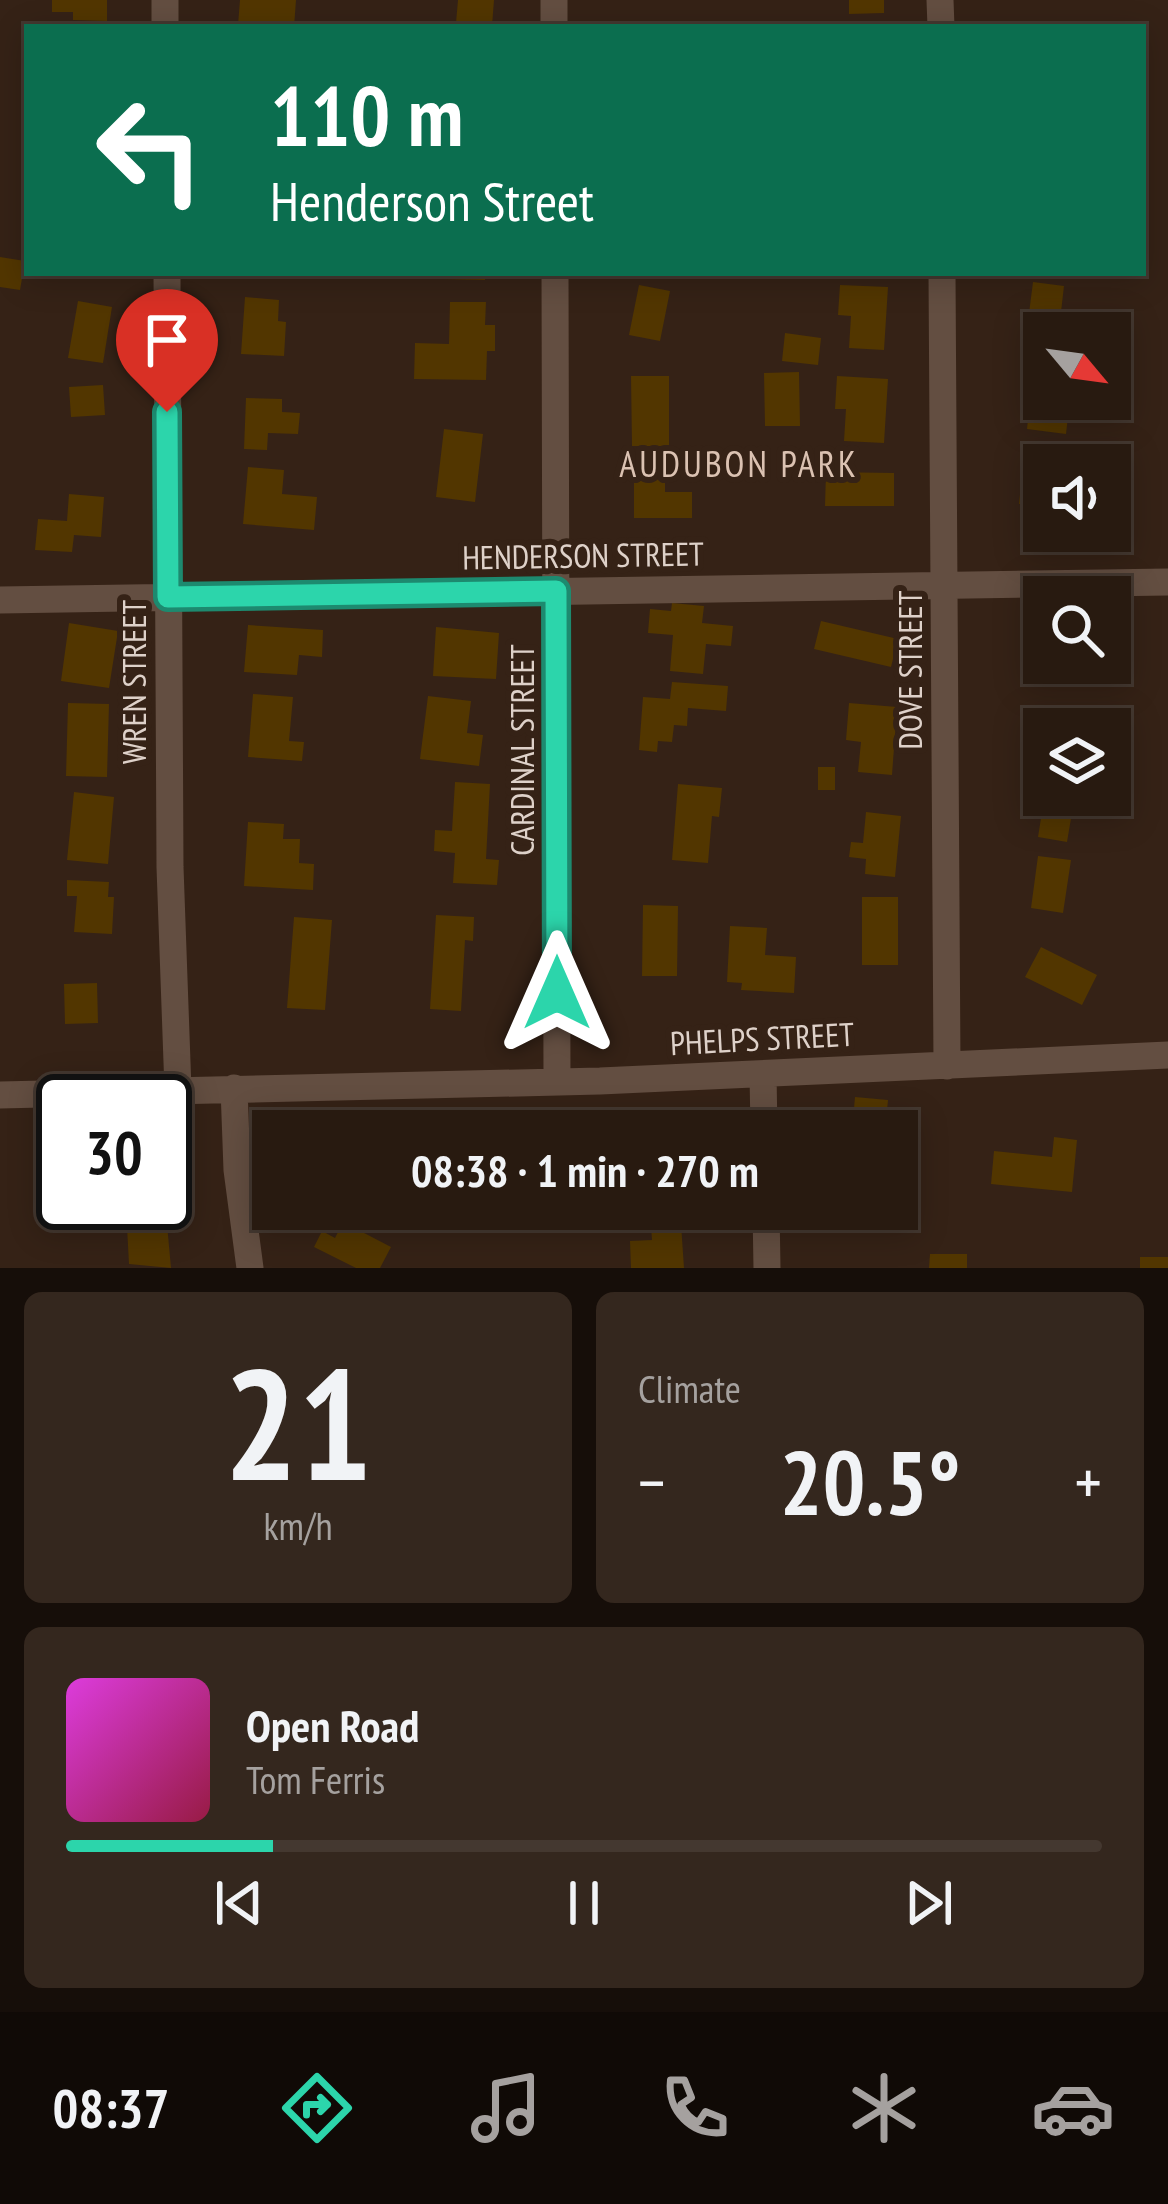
<!DOCTYPE html>
<html lang="en">
<head>
<meta charset="utf-8">
<style>
  body { margin:0; font-family:"PT Sans Narrow",sans-serif; background:#34271e; color:#f1f3f6; height:100vh; display:flex; flex-direction:column; font-size:45px; white-space:nowrap }
  * { box-sizing:border-box; margin:0 }
  p { font-size:39px; color:#a5a19f }
  .icon { flex:none; width:66px; height:66px; fill:none; stroke:currentColor; stroke-width:2; stroke-linecap:round; stroke-linejoin:round }
  .map { position:relative; height:1268px; overflow:hidden }
  .side { display:flex; flex-direction:column; gap:24px; padding:24px; background:#160e09; flex:1 }
  .side>* { flex:none }
  .hud { position:absolute; left:24px; top:24px; width:1122px; height:252px; border-radius:0px; box-shadow:0 6px 30px #0003,0 0 0 3px #443830; background:#0b6e4f; color:#fff; overflow:hidden }
  .needle { width:78px; rotate:119deg }
  .tools { position:absolute; left:1023px; top:312px; display:grid; gap:24px }
  .tools a { display:grid; place-items:center; width:108px; height:108px; border-radius:0px; background:#281a10; box-shadow:0 6px 30px #0003,0 0 0 3px #443830; font-size:60px }
  .speed { position:absolute; left:36px; top:1074px; display:flex; gap:24px; font-size:60px; font-weight:700; text-align:center }
  .speed>* { display:grid; place-content:center; width:156px; height:156px; border-radius:50%; background:#281a10; box-shadow:0 6px 30px #0003,0 0 0 3px #443830; line-height:1 }
  .speed .limit { border:6px solid #111; border-radius:18px; background:#fff; color:#111 }
  .pin { position:absolute; display:grid; place-items:center; width:102px; height:102px; color:#fff; margin:-123px -51px; border-radius:50% 50% 50% 0; rotate:-45deg; box-shadow:0 0 12px #0007 }
  .pin .icon { rotate:45deg }
  .me { position:absolute; width:132px; margin:-66px; rotate:0deg; stroke-linejoin:round; filter:drop-shadow(0 0 9px #0008) }
  .turn { display:flex; align-items:center; gap:42px; height:252px; padding:0 48px; font-size:54px }
  .turn .icon { width:156px; height:156px; stroke-width:2.5 }
  .turn b { display:block; font-size:84px; line-height:102px }
  .big { font-size:90px; font-weight:700; line-height:1.1 }
  .side .tile { flex:1; display:flex; flex-direction:column; justify-content:center; gap:18px; min-width:0; padding:0 42px; border-radius:18px; background:#34271e }
  .side .dial { align-items:center; gap:0 }
  .dial b { font-size:156px; line-height:1 }
  .song { display:flex; align-items:center; gap:36px }
  .cover { width:144px; height:144px; border-radius:18px; background:linear-gradient(135deg,hsl(300 70% 55%),hsl(340 70% 35%)) }
  .played { height:12px; border-radius:6px; background:linear-gradient(90deg,#2cd5ab 20%,#443830 20%) }
  .keys { display:flex; justify-content:space-around; direction:ltr }
  .heat { display:flex; justify-content:space-between; align-items:center; font-size:66px; direction:ltr }
  .side .tiles { flex:1; display:grid; gap:24px; grid-template-columns:1fr 1fr }
  .tile:last-child { grid-column:span 2 }
  .trip { position:absolute; left:252px; top:1110px; width:666px; height:120px; border-radius:0px; background:#281a10; box-shadow:0 6px 30px #0003,0 0 0 3px #443830; font-weight:700; line-height:120px; text-align:center }
  .tabs { display:flex; height:192px; justify-content:space-around; align-items:center; background:#100a06; color:#a5a19f }
  .tabs .icon { width:84px; height:84px }
  .tabs .active { color:#2cd5ab }
  .tabs b { font-size:54px; color:#f1f3f6 }
  .map>svg:first-child { display:block }
  .building { fill:#523600 }
  .lines { fill:none; stroke-linecap:round; stroke-linejoin:round }
  .minor { stroke:#634e41; stroke-width:27 }
  .route-casing { stroke:#1d8a6f; stroke-width:30 }
  .route { stroke:#2cd5ab; stroke-width:21 }
  .labels { text-anchor:middle; dominant-baseline:central; stroke-width:12; stroke-linejoin:round; paint-order:stroke }
  .street-label { font-size:33px; fill:#ded1c9; stroke:#352216 }
  .neighbourhood-label { font-size:36px; letter-spacing:3px; fill:#dbc2b2; stroke:#352216 }
</style>
</head>
<body>
<div class="map">
<svg width="1168" height="1268" viewBox="0 0 1168 1268">
  <rect width="100%" height="100%" fill="#352216"/>
  <path class="building" d="M 52,0 L 107,0 L 107,21 L 73,20 L 73,12 L 52,12 Z
    M 240,0 L 296,0 L 294,27 L 238,25 Z
    M 458,0 L 494,0 L 492,26 L 456,23 Z
    M 849,0 L 884,0 L 884,13 L 849,14 Z
    M 0,257 L 25,261 L 20,290 L 0,287 Z
    M 444,273 L 485,273 L 485,280 L 443,279 Z
    M 1033,282 L 1064,286 L 1061,312 L 1088,315 L 1086,333 L 1044,333 L 1044,339 L 1026,337 Z
    M 639,285 L 670,291 L 660,341 L 629,335 Z
    M 840,285 L 888,287 L 884,350 L 849,348 L 851,316 L 838,315 Z
    M 245,297 L 279,300 L 278,321 L 286,322 L 284,356 L 241,354 Z
    M 78,301 L 112,307 L 103,363 L 68,358 Z
    M 450,302 L 486,302 L 485,325 L 495,325 L 495,351 L 487,351 L 486,380 L 414,379 L 415,343 L 449,344 Z
    M 785,333 L 821,338 L 818,365 L 782,361 Z
    M 799,372 L 800,426 L 765,426 L 764,373 Z
    M 1033,372 L 1044,373 L 1044,399 L 1070,399 L 1066,434 L 1027,429 Z
    M 631,376 L 669,376 L 669,446 L 632,446 Z
    M 837,376 L 888,379 L 884,443 L 844,441 L 846,409 L 835,409 Z
    M 103,385 L 105,415 L 71,417 L 69,387 Z
    M 246,398 L 282,399 L 282,412 L 300,413 L 298,434 L 268,433 L 267,450 L 244,449 Z
    M 444,429 L 483,434 L 475,502 L 436,497 Z
    M 634,465 L 665,465 L 665,492 L 692,492 L 692,518 L 634,518 Z
    M 1023,465 L 1044,468 L 1044,506 L 1019,504 Z
    M 248,467 L 284,470 L 282,494 L 317,497 L 314,530 L 243,524 Z
    M 826,472 L 894,473 L 894,506 L 825,506 Z
    M 69,494 L 104,497 L 101,537 L 74,535 L 72,552 L 35,550 L 38,519 L 67,521 Z
    M 672,603 L 704,606 L 702,623 L 733,626 L 731,646 L 706,644 L 703,674 L 670,671 L 673,635 L 648,633 L 650,609 L 671,611 Z
    M 821,621 L 898,639 L 891,667 L 814,649 Z
    M 69,623 L 118,631 L 109,688 L 61,681 Z
    M 248,625 L 323,630 L 322,657 L 299,655 L 297,675 L 244,672 Z
    M 436,627 L 499,633 L 496,679 L 433,676 Z
    M 1039,628 L 1044,628 L 1044,660 L 1035,659 Z
    M 1110,635 L 1129,637 L 1125,668 L 1110,666 Z
    M 672,682 L 728,686 L 726,711 L 688,708 L 687,726 L 674,725 L 672,742 L 658,741 L 657,752 L 639,750 L 643,697 L 670,699 Z
    M 253,694 L 293,697 L 289,741 L 304,742 L 302,761 L 248,757 Z
    M 428,696 L 471,701 L 467,733 L 483,735 L 479,766 L 420,759 Z
    M 68,703 L 109,704 L 107,777 L 66,776 Z
    M 849,703 L 897,707 L 892,775 L 858,772 L 861,742 L 846,740 Z
    M 818,767 L 835,767 L 835,790 L 818,790 Z
    M 1035,775 L 1044,776 L 1044,795 L 1075,795 L 1067,842 L 1038,837 L 1042,812 L 1030,810 Z
    M 455,782 L 490,784 L 486,859 L 499,860 L 497,885 L 453,883 L 455,853 L 434,851 L 435,830 L 452,831 Z
    M 678,784 L 722,788 L 719,817 L 712,816 L 708,863 L 672,860 Z
    M 74,792 L 114,797 L 108,864 L 67,860 Z
    M 866,812 L 901,816 L 895,877 L 865,874 L 866,859 L 849,857 L 851,842 L 863,843 Z
    M 248,822 L 284,824 L 283,839 L 300,839 L 299,863 L 314,864 L 313,890 L 244,886 Z
    M 1038,856 L 1071,860 L 1063,913 L 1031,908 Z
    M 67,880 L 109,882 L 108,897 L 114,897 L 112,934 L 74,932 L 77,896 L 67,896 Z
    M 862,897 L 898,897 L 898,965 L 862,965 Z
    M 643,905 L 678,906 L 677,976 L 642,976 Z
    M 436,915 L 474,917 L 473,941 L 465,940 L 461,1011 L 430,1009 Z
    M 294,917 L 332,920 L 325,1010 L 287,1008 Z
    M 730,926 L 767,928 L 765,955 L 796,957 L 794,993 L 741,990 L 742,983 L 727,982 Z
    M 1041,947 L 1097,975 L 1082,1005 L 1025,977 Z
    M 97,983 L 98,1023 L 65,1024 L 64,984 Z
    M 855,1097 L 888,1100 L 885,1131 L 852,1131 Z
    M 1054,1137 L 1077,1140 L 1072,1192 L 991,1184 L 994,1151 L 1052,1157 Z
    M 165,1144 L 175,1144 L 176,1186 L 165,1186 Z
    M 131,1203 L 157,1203 L 158,1224 L 167,1224 L 171,1268 L 129,1264 L 127,1227 L 133,1227 Z
    M 856,1209 L 887,1209 L 886,1226 L 855,1223 Z
    M 343,1222 L 391,1247 L 380,1268 L 356,1268 L 314,1247 L 322,1231 L 335,1238 Z
    M 681,1224 L 684,1268 L 631,1268 L 630,1241 L 652,1240 L 651,1227 Z
    M 930,1254 L 967,1254 L 967,1268 L 929,1268 Z
    M 1140,1257 L 1168,1257 L 1168,1268 L 1140,1268 Z"/>
  <g class="lines">
    <path class="minor" d="M 165,0 L 165,27
      M 554,0 L 554,27
      M 940,0 L 941,27
      M 167,273 L 170,867 L 178,1090
      M 555,273 L 557,1082
      M 942,273 L 947,1066
      M 0,600 L 1168,582
      M 763,1074 L 764,1131
      M 234,1088 L 237,1170 L 250,1268
      M 0,1095 L 600,1081 L 1168,1055
      M 766,1209 L 767,1268"/>
  </g>
  <g class="lines">
    <g class="route-casing">
      <path id="route" d="M 167,412 L 168,597 L 556,591 L 557,993"/>
    </g>
    <use href="#route" class="route"/>
  </g>
  <g class="labels">
    <g class="street-label">
      <text transform="translate(583 555) rotate(-1)">HENDERSON STREET</text>
      <text transform="translate(909 670) rotate(-90)">DOVE STREET</text>
      <text transform="translate(133 682) rotate(-90)">WREN STREET</text>
      <text transform="translate(521 750) rotate(-90)">CARDINAL STREET</text>
      <text transform="translate(762 1038) rotate(-3)">PHELPS STREET</text>
    </g>
    <g class="neighbourhood-label">
      <text x="739" y="463">AUDUBON PARK</text>
    </g>
  </g>
</svg>
<div class="tools">
<a><svg class="needle" viewBox="-14 -14 28 28"><path d="M0-13l5 13h-10z" fill="#e53935"/><path d="M0 13l5-13h-10z" fill="#a5a19f"/></svg></a>
<a><svg class="icon" aria-label="sound" viewBox="0 0 24 24"><path d="M4 9h4l5-4v14l-5-4H4zM17 9q2 3 0 6"/></svg></a>
<a><svg class="icon" aria-label="search" viewBox="0 0 24 24"><circle cx="10" cy="10" r="6"/><path d="M15 15l6 6"/></svg></a>
<a><svg class="icon" aria-label="layers" viewBox="0 0 24 24"><path d="M12 4l9 5-9 5-9-5zM3 14l9 5 9-5"/></svg></a>
</div>
<div class="speed"><div class="limit">30</div></div>
<div class="pin" style="left:167px;top:412px;background:#d93025"><svg class="icon" aria-label="arrive" viewBox="0 0 24 24"><path d="M6 21V4h12l-3 4 3 4H6"/></svg></div>
<svg class="me" style="left:557px;top:993px" viewBox="-20 -20 40 40"><path d="M0-17L14 15 0 8-14 15z" fill="#2cd5ab" stroke="#fff" stroke-width="4"/></svg>
<div class="trip">08:38 · 1 min · 270 m</div>
<div class="hud">
<div class="turn"><svg class="icon" aria-label="left" viewBox="0 0 24 24"><path d="M17 20v-9H6M10 6l-5 5 5 5"/></svg><div><b>110 m</b>Henderson Street</div></div>
</div>
</div>
<section class="side">
<div class="tiles">
<div class="tile dial"><b>21</b><p>km/h</p></div>
<div class="tile"><p>Climate</p>
<div class="heat"><a>−</a><b class="big">20.5°</b><a>+</a></div>
</div>
<div class="tile">
<div class="song"><i class="cover"></i><div><b>Open Road</b><p>Tom Ferris</p></div></div>
<div class="played"></div>
<div class="keys"><svg class="icon" aria-label="previous" viewBox="0 0 24 24"><path d="M18 5L8 12l10 7zM5 5v14"/></svg><svg class="icon" aria-label="pause" viewBox="0 0 24 24"><path d="M8 5v14M16 5v14"/></svg><svg class="icon" aria-label="next" viewBox="0 0 24 24"><path d="M6 5l10 7-10 7zM19 5v14"/></svg></div>
</div>
</div>
</section>
<nav class="tabs">
<b>08:37</b>
<svg class="icon active" aria-label="directions" viewBox="0 0 24 24"><path d="M12 3l9 9-9 9-9-9zM9 14v-3h6M13 9l2 2-2 2"/></svg>
<svg class="icon" aria-label="music" viewBox="0 0 24 24"><path d="M9 18V5l10-2v13"/><circle cx="6" cy="18" r="3"/><circle cx="16" cy="16" r="3"/></svg>
<svg class="icon" aria-label="phone" viewBox="0 0 24 24"><path d="M5 4h4l2 5-3 2q2 4 5 5l2-3 5 2v4C11 20 4 13 5 4z"/></svg>
<svg class="icon" aria-label="climate" viewBox="0 0 24 24"><path d="M12 3v18M4 7l16 10M4 17L20 7"/></svg>
<svg class="icon" aria-label="car" viewBox="0 0 24 24"><path d="M5 17H2v-5l4-1 3-4h7l3 4 3 1v5h-3M9 17h6M6 11h13"/><circle cx="7" cy="17" r="2"/><circle cx="17" cy="17" r="2"/></svg>
</nav>
</body>
</html>
